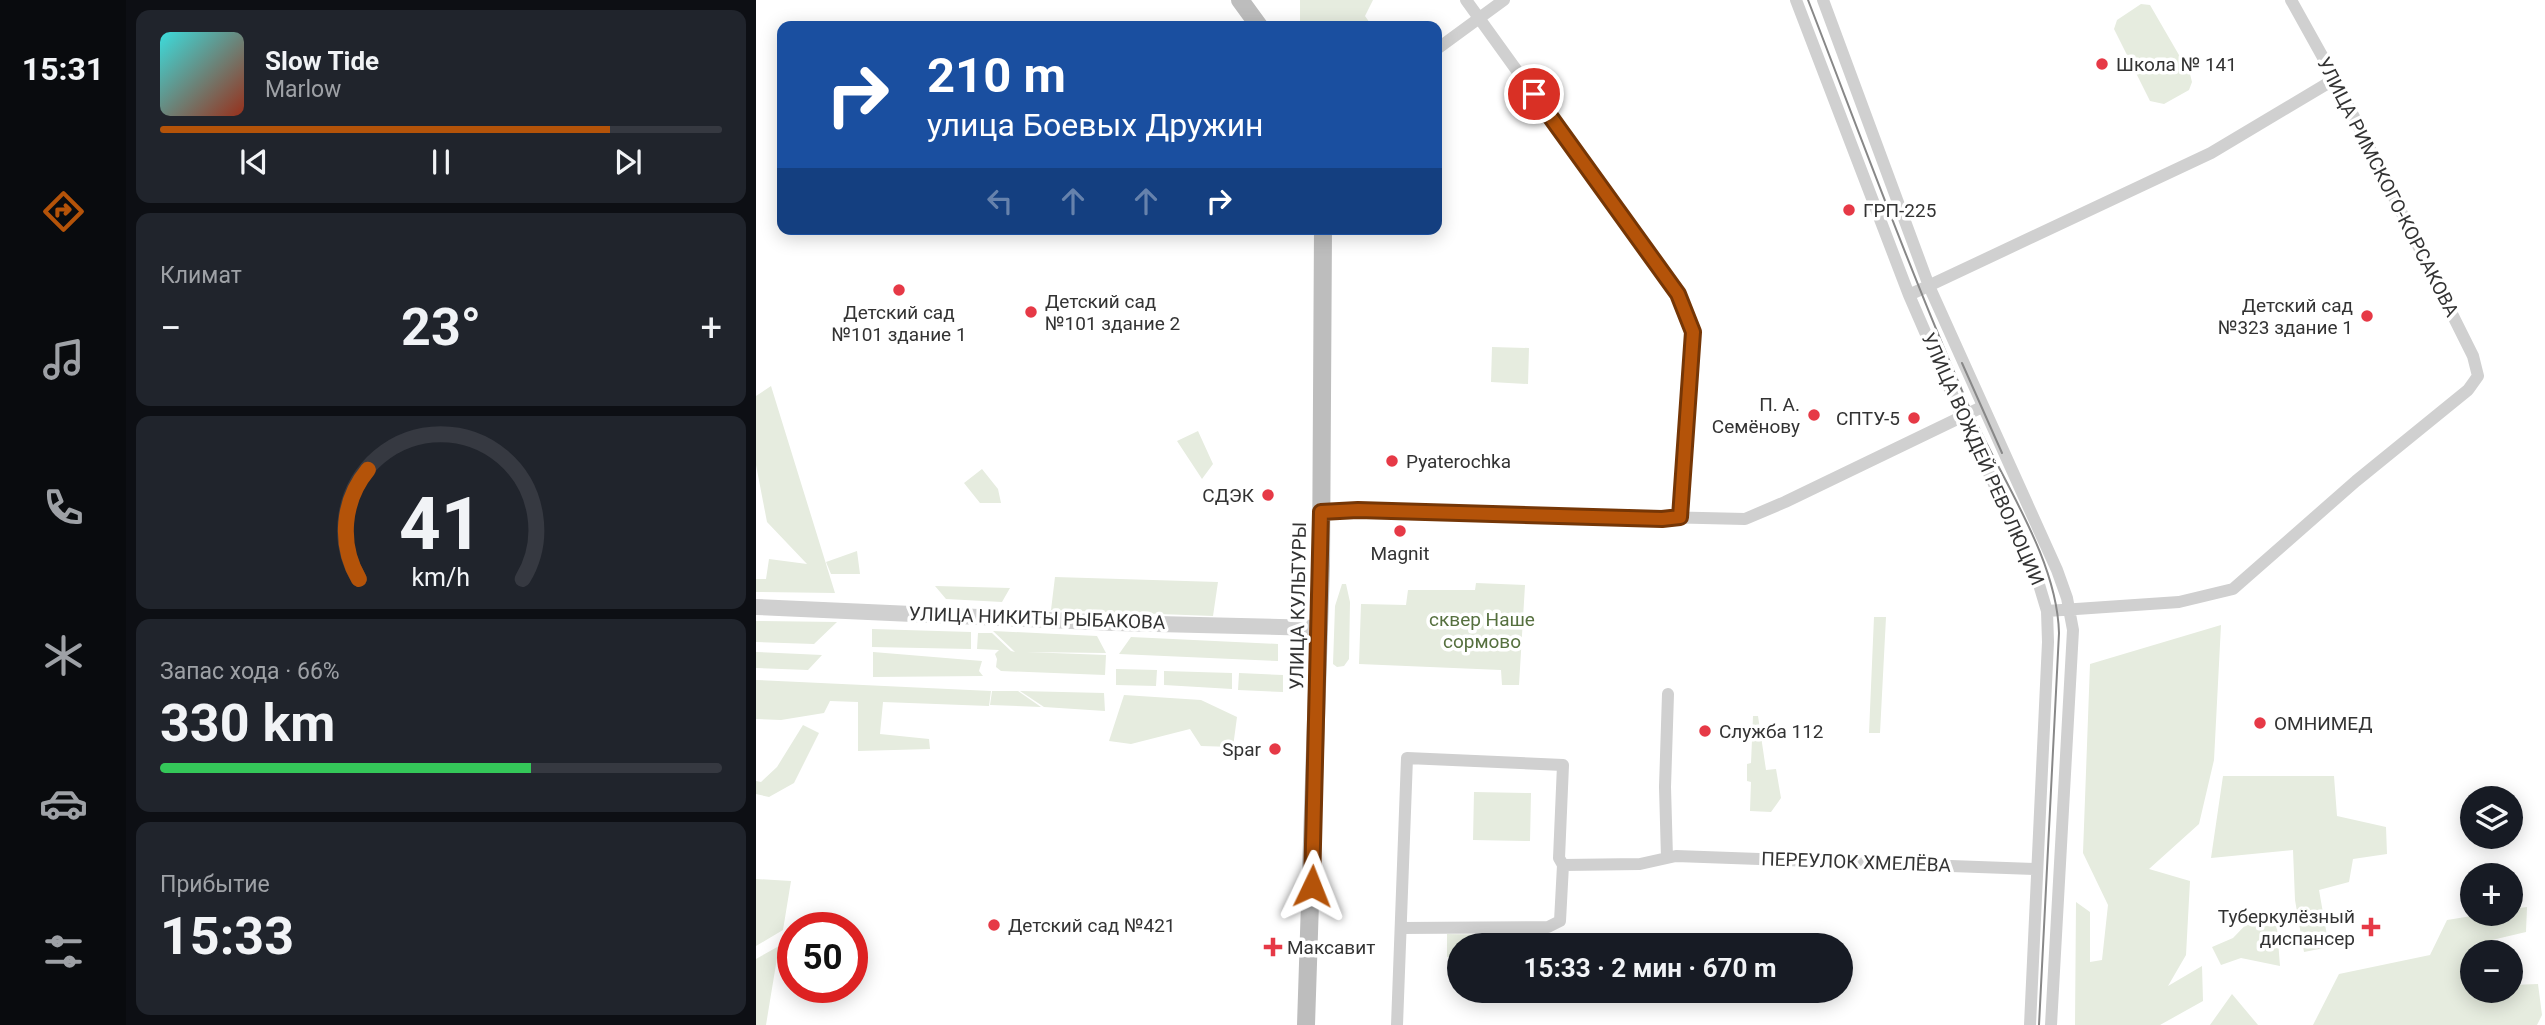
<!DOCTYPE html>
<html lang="ru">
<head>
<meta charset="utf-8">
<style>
  body { margin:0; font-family:Roboto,sans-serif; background:#20242c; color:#f1f3f6; height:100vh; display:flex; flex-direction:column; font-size:26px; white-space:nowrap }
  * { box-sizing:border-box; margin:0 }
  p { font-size:23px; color:#9ea1a6 }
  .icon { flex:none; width:38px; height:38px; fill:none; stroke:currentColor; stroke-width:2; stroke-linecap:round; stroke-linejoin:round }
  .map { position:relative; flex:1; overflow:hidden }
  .details { display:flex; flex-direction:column; gap:10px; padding:10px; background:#0d0f14; width:630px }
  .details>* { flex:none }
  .top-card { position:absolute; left:21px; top:21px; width:665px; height:214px; border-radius:14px; box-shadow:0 4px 18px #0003; background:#1a4fa0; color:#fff; overflow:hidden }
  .tools { position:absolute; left:1704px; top:786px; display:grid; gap:14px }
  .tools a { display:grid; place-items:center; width:63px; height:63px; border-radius:50%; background:#171b24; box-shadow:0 4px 18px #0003; font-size:35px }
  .speed { position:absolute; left:21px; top:912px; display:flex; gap:14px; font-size:35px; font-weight:700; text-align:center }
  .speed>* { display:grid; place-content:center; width:91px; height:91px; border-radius:50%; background:#171b24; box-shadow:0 4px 18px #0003; line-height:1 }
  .speed .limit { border:10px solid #d22; background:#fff; color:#111 }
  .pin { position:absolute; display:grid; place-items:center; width:60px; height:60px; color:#fff; margin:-30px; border:4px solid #fff; border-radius:50%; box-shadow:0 2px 7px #0007 }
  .me { position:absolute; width:77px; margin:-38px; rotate:2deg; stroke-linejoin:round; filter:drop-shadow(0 0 5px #0008) }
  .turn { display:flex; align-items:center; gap:24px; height:147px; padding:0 35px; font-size:32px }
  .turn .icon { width:91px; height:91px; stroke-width:2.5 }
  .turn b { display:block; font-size:49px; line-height:60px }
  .lanes { display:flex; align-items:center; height:66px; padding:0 35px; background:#0003; justify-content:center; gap:35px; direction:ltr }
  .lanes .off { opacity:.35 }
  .big { font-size:52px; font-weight:700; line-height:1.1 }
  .details .widget { flex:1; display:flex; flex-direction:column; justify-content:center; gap:10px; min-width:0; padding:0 24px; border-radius:14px; background:#20242c }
  .details .dial { align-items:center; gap:0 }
  .dial svg { height:182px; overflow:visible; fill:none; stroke:#363941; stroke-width:7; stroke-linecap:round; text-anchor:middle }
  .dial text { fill:#f1f3f6; stroke:none }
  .song { display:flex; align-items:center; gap:21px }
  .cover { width:84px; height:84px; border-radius:10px; background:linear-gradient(135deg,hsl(180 70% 55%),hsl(10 70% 35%)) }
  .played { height:7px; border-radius:4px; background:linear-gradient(90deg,#b45309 80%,#363941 80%) }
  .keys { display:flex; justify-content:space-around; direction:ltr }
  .heat { display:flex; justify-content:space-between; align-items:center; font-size:38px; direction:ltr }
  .charge { height:10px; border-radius:5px; background:linear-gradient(90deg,#34c759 66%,#363941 0) }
  .trip { position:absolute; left:691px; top:933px; width:406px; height:70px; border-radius:35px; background:#171b24; box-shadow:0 4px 18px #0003; font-weight:700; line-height:70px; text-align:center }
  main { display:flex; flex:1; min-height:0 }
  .tab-bar { display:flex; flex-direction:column; width:126px; justify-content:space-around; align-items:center; background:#090b0e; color:#9ea1a6 }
  .tab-bar .icon { width:49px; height:49px }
  .tab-bar .active { color:#b45309 }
  .tab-bar b { font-size:32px; color:#f1f3f6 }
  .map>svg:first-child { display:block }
  .green { fill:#e6ecdf }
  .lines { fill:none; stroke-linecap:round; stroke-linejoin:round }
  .minor { stroke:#d0d0d0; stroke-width:12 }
  .tertiary { stroke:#d0d0d0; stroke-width:16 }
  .secondary { stroke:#bdbdbd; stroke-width:18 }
  .tram { stroke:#888; stroke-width:2 }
  .route-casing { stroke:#753606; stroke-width:18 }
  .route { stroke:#b45309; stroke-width:12 }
  .poi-dot { fill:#e63946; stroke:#fff; stroke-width:2.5 }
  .labels { text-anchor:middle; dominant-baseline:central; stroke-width:7; stroke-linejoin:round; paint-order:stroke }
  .poi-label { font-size:19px; fill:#333; stroke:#fff; text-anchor:start }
  .street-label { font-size:19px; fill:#333; stroke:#fff }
  .park-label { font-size:19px; fill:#56703f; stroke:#fff }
</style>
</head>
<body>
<main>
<nav class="tab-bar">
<b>15:31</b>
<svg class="icon active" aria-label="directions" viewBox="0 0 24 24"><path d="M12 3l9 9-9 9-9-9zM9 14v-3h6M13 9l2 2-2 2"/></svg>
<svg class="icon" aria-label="music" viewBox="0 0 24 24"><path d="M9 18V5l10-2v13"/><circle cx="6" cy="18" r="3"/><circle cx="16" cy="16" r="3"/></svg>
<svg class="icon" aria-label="phone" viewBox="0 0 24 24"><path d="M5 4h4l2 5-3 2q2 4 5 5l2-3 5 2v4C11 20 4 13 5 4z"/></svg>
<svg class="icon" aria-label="climate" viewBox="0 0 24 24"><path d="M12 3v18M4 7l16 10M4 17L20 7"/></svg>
<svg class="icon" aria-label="car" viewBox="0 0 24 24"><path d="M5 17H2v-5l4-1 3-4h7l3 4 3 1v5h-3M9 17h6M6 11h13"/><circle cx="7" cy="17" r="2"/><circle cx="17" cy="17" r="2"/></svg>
<svg class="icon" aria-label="filters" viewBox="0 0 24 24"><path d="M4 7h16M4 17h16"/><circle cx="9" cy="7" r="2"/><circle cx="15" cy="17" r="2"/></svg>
</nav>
<section class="details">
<div class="widget">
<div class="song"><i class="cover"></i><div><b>Slow Tide</b><p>Marlow</p></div></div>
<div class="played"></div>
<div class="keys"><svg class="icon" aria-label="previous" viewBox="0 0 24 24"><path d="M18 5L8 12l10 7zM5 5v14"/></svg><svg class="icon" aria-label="pause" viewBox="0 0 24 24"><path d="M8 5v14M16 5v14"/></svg><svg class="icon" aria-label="next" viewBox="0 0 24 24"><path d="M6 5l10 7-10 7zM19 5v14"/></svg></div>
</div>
<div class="widget"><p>Климат</p>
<div class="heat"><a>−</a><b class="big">23°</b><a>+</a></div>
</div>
<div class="widget dial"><svg viewBox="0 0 100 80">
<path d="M14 69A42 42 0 1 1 86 69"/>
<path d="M14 69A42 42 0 0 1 18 21" stroke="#b45309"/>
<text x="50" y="56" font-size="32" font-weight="700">41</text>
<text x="50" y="72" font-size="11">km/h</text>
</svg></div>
<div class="widget"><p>Запас хода · 66%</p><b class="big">330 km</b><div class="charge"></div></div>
<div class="widget"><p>Прибытие</p><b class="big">15:33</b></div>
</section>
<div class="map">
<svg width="1789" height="1025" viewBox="0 0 1789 1025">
  <rect width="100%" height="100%" fill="#fff"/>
  <path class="green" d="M 544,0 L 617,0 L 609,16 L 616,26 L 544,26 Z
    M 1385,4 L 1394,5 L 1434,74 L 1436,82 L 1433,90 L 1408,104 L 1394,101 L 1358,29 L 1361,20 Z
    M 736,347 L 773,348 L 772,384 L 735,382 Z
    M 15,386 L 79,593 L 0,592 L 0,579 L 10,579 L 13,559 L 51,564 L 11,522 L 0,465 L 0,396 Z
    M 442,431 L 457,464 L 446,479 L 421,441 Z
    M 226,469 L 242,489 L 245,503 L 224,503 L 208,483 Z
    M 101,551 L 104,574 L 75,574 L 70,562 Z
    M 299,577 L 462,582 L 457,616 L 295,610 Z
    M 720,583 L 769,585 L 763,685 L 746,685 L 745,670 L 603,664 L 605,604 L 650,605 L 652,590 L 719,590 Z
    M 586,584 L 590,584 L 594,602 L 593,659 L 588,666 L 581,667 L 577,664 L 579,606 Z
    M 179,586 L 254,588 L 246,602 L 190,599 Z
    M 1118,617 L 1130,617 L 1124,733 L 1113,733 Z
    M 0,621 L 81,622 L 58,644 L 0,642 Z
    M 1465,625 L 1458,760 L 1443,824 L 1393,869 L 1434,881 L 1430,955 L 1412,986 L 1446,966 L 1447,1001 L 1404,1025 L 1319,1025 L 1320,902 L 1334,912 L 1334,962 L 1346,960 L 1352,905 L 1327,853 L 1334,664 Z
    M 116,629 L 215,632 L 215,649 L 116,647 Z
    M 237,631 L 341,636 L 350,653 L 270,652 L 350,655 L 349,675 L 245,671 L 240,667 L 241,659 L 239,654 L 243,650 L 221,649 L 222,633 L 236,633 L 255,651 L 259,652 Z
    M 375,637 L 522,644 L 522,661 L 363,654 Z
    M 0,652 L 66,655 L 52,670 L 0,668 Z
    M 117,652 L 226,661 L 223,671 L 227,676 L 117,677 Z
    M 360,669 L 401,670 L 400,686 L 360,685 Z
    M 408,671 L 476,673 L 476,689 L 408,685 Z
    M 483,673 L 527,675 L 527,692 L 482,690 Z
    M 0,680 L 235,691 L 233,706 L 127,702 L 124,734 L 173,739 L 174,749 L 102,751 L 102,702 L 74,701 L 68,713 L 25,720 L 0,719 Z
    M 236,691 L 262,691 L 285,707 L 234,705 Z
    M 264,691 L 348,693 L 349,711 L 288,707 Z
    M 368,695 L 445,700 L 481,717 L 477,747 L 445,746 L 434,729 L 375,744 L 353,741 Z
    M 997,716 L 1002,716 L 1010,770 L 1020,769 L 1025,798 L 1015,812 L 994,811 L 995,782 L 991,781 L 991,764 L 995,763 Z
    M 47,725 L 63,733 L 38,783 L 13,797 L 0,794 L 0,781 L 5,782 L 21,767 Z
    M 1467,776 L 1578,776 L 1581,816 L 1630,827 L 1631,854 L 1597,859 L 1593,882 L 1563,890 L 1573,947 L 1548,952 L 1539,900 L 1537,850 L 1455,858 Z
    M 718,792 L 775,793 L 774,841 L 717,840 Z
    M 0,879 L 35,881 L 27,930 L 0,946 Z
    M 1771,907 L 1770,932 L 1719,944 L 1720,952 L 1717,952 L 1717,990 L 1755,990 L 1755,985 L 1782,984 L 1786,1015 L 1781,1025 L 1557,1025 L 1583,974 L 1674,955 L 1691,920 L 1728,914 L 1755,914 L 1755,909 Z
    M 1503,911 L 1520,915 L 1524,966 L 1485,958 L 1465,965 L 1456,947 L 1477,938 Z
    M 691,934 L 739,935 L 739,945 L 704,945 L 703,957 L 691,957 Z
    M 23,946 L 10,1025 L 0,1025 L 0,959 Z
    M 1476,994 L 1502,1025 L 1454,1025 Z"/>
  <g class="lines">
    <path class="minor" d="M 710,0 L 922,294 L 937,332 L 924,517
      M 1040,0 L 1153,295 L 1206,417 L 1278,568 L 1291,611 L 1292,642 L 1274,1025
      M 1067,0 L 1173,286 L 1301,570 L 1311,598 L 1317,630 L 1295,1025
      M 681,49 L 748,0
      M 1153,295 L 1455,153 L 1579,79
      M 565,512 L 602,510 L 989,519 L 1029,502 L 1226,407
      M 1291,611 L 1423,602 L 1477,589 L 1600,481 L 1712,390 L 1722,376 L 1717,356 L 1579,79 L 1535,0
      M 911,858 L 909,787 L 912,694
      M 645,928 L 792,927 L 804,921 L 807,865
      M 641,1025 L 651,758 L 807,765 L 803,858 L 807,865 L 884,864 L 920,856 L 1280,869"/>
    <path class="tertiary" d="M 0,607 L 359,623 L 562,628"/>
    <path class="secondary" d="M 484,0 L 503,26
      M 550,1025 L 565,566 L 567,229"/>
    <path class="tram" d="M 1052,0 C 1105,137 1155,274 1214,409 C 1244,478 1301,557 1303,633 L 1283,1025
      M 1206,363 L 1246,453"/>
  </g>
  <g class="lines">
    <g class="route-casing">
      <path id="route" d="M 556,886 L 565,512 L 602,510 L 906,519 L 924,517 L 937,332 L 922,294 L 778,94"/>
    </g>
    <use href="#route" class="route"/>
  </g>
  <g class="poi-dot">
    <circle cx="1346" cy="64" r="7"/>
    <circle cx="1093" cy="210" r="7"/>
    <circle cx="143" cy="290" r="7"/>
    <circle cx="275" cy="312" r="7"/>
    <circle cx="1611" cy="316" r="7"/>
    <circle cx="1058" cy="415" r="7"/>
    <circle cx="1158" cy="418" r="7"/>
    <circle cx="636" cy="461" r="7"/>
    <circle cx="512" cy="495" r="7"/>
    <circle cx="644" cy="531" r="7"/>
    <circle cx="1504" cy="723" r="7"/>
    <circle cx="949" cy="731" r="7"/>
    <circle cx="519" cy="749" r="7"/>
    <circle cx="238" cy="925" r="7"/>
    <path d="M1611.5 916.5h7v7h7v7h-7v7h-7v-7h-7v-7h7z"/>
    <path d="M513.5 936.5h7v7h7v7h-7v7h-7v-7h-7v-7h7z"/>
  </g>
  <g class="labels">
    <g class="poi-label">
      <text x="1360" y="64">Школа № 141</text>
      <text x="1107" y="210">ГРП-225</text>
      <text x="289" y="301">Детский сад<tspan x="289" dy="22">№101 здание 2</tspan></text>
      <text x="1597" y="305" text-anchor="end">Детский сад<tspan x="1597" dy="22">№323 здание 1</tspan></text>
      <text x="143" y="312" text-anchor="middle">Детский сад<tspan x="143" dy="22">№101 здание 1</tspan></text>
      <text x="1044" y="404" text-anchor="end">П. А.<tspan x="1044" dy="22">Семёнову</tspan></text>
      <text x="1144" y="418" text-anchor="end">СПТУ-5</text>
      <text x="650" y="461">Pyaterochka</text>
      <text x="498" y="495" text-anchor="end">СДЭК</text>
      <text x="644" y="553" text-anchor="middle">Magnit</text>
      <text x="1518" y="723">ОМНИМЕД</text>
      <text x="963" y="731">Служба 112</text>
      <text x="505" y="749" text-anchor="end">Spar</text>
      <text x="1599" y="916" text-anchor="end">Туберкулёзный<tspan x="1599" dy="22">диспансер</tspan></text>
      <text x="252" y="925">Детский сад №421</text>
      <text x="531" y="947">Максавит</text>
    </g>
    <g class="street-label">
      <text transform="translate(1632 187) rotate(63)">УЛИЦА РИМСКОГО-КОРСАКОВА</text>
      <text transform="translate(1227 459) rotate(66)">УЛИЦА ВОЖДЕЙ РЕВОЛЮЦИИ</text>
      <text transform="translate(542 606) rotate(-89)">УЛИЦА КУЛЬТУРЫ</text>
      <text transform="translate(281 618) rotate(2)">УЛИЦА НИКИТЫ РЫБАКОВА</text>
      <text transform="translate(1100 862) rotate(2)">ПЕРЕУЛОК ХМЕЛЁВА</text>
    </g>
    <g class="park-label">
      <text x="726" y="619">сквер Наше<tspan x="726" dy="22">сормово</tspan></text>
    </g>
  </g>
</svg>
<div class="tools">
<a><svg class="icon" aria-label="layers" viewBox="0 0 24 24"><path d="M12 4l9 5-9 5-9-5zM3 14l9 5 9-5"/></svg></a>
<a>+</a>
<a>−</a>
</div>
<div class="speed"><div class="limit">50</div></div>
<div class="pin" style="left:778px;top:94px;background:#d93025"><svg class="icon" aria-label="arrive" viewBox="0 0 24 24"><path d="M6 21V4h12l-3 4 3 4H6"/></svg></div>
<svg class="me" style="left:556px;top:886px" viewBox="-20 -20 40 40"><path d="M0-17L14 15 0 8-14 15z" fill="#b45309" stroke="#fff" stroke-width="4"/></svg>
<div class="trip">15:33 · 2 мин · 670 m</div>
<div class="top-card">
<div class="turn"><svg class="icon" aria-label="right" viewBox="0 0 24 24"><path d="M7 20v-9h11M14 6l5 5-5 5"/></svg><div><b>210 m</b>улица Боевых Дружин</div></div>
<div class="lanes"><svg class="icon off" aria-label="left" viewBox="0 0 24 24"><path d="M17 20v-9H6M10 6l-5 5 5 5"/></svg><svg class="icon off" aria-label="ahead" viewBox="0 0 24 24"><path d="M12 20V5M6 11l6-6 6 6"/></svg><svg class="icon off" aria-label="ahead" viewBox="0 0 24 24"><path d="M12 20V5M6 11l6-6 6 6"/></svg><svg class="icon" aria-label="right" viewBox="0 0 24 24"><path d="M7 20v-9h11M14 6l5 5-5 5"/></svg></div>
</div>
</div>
</main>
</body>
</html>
